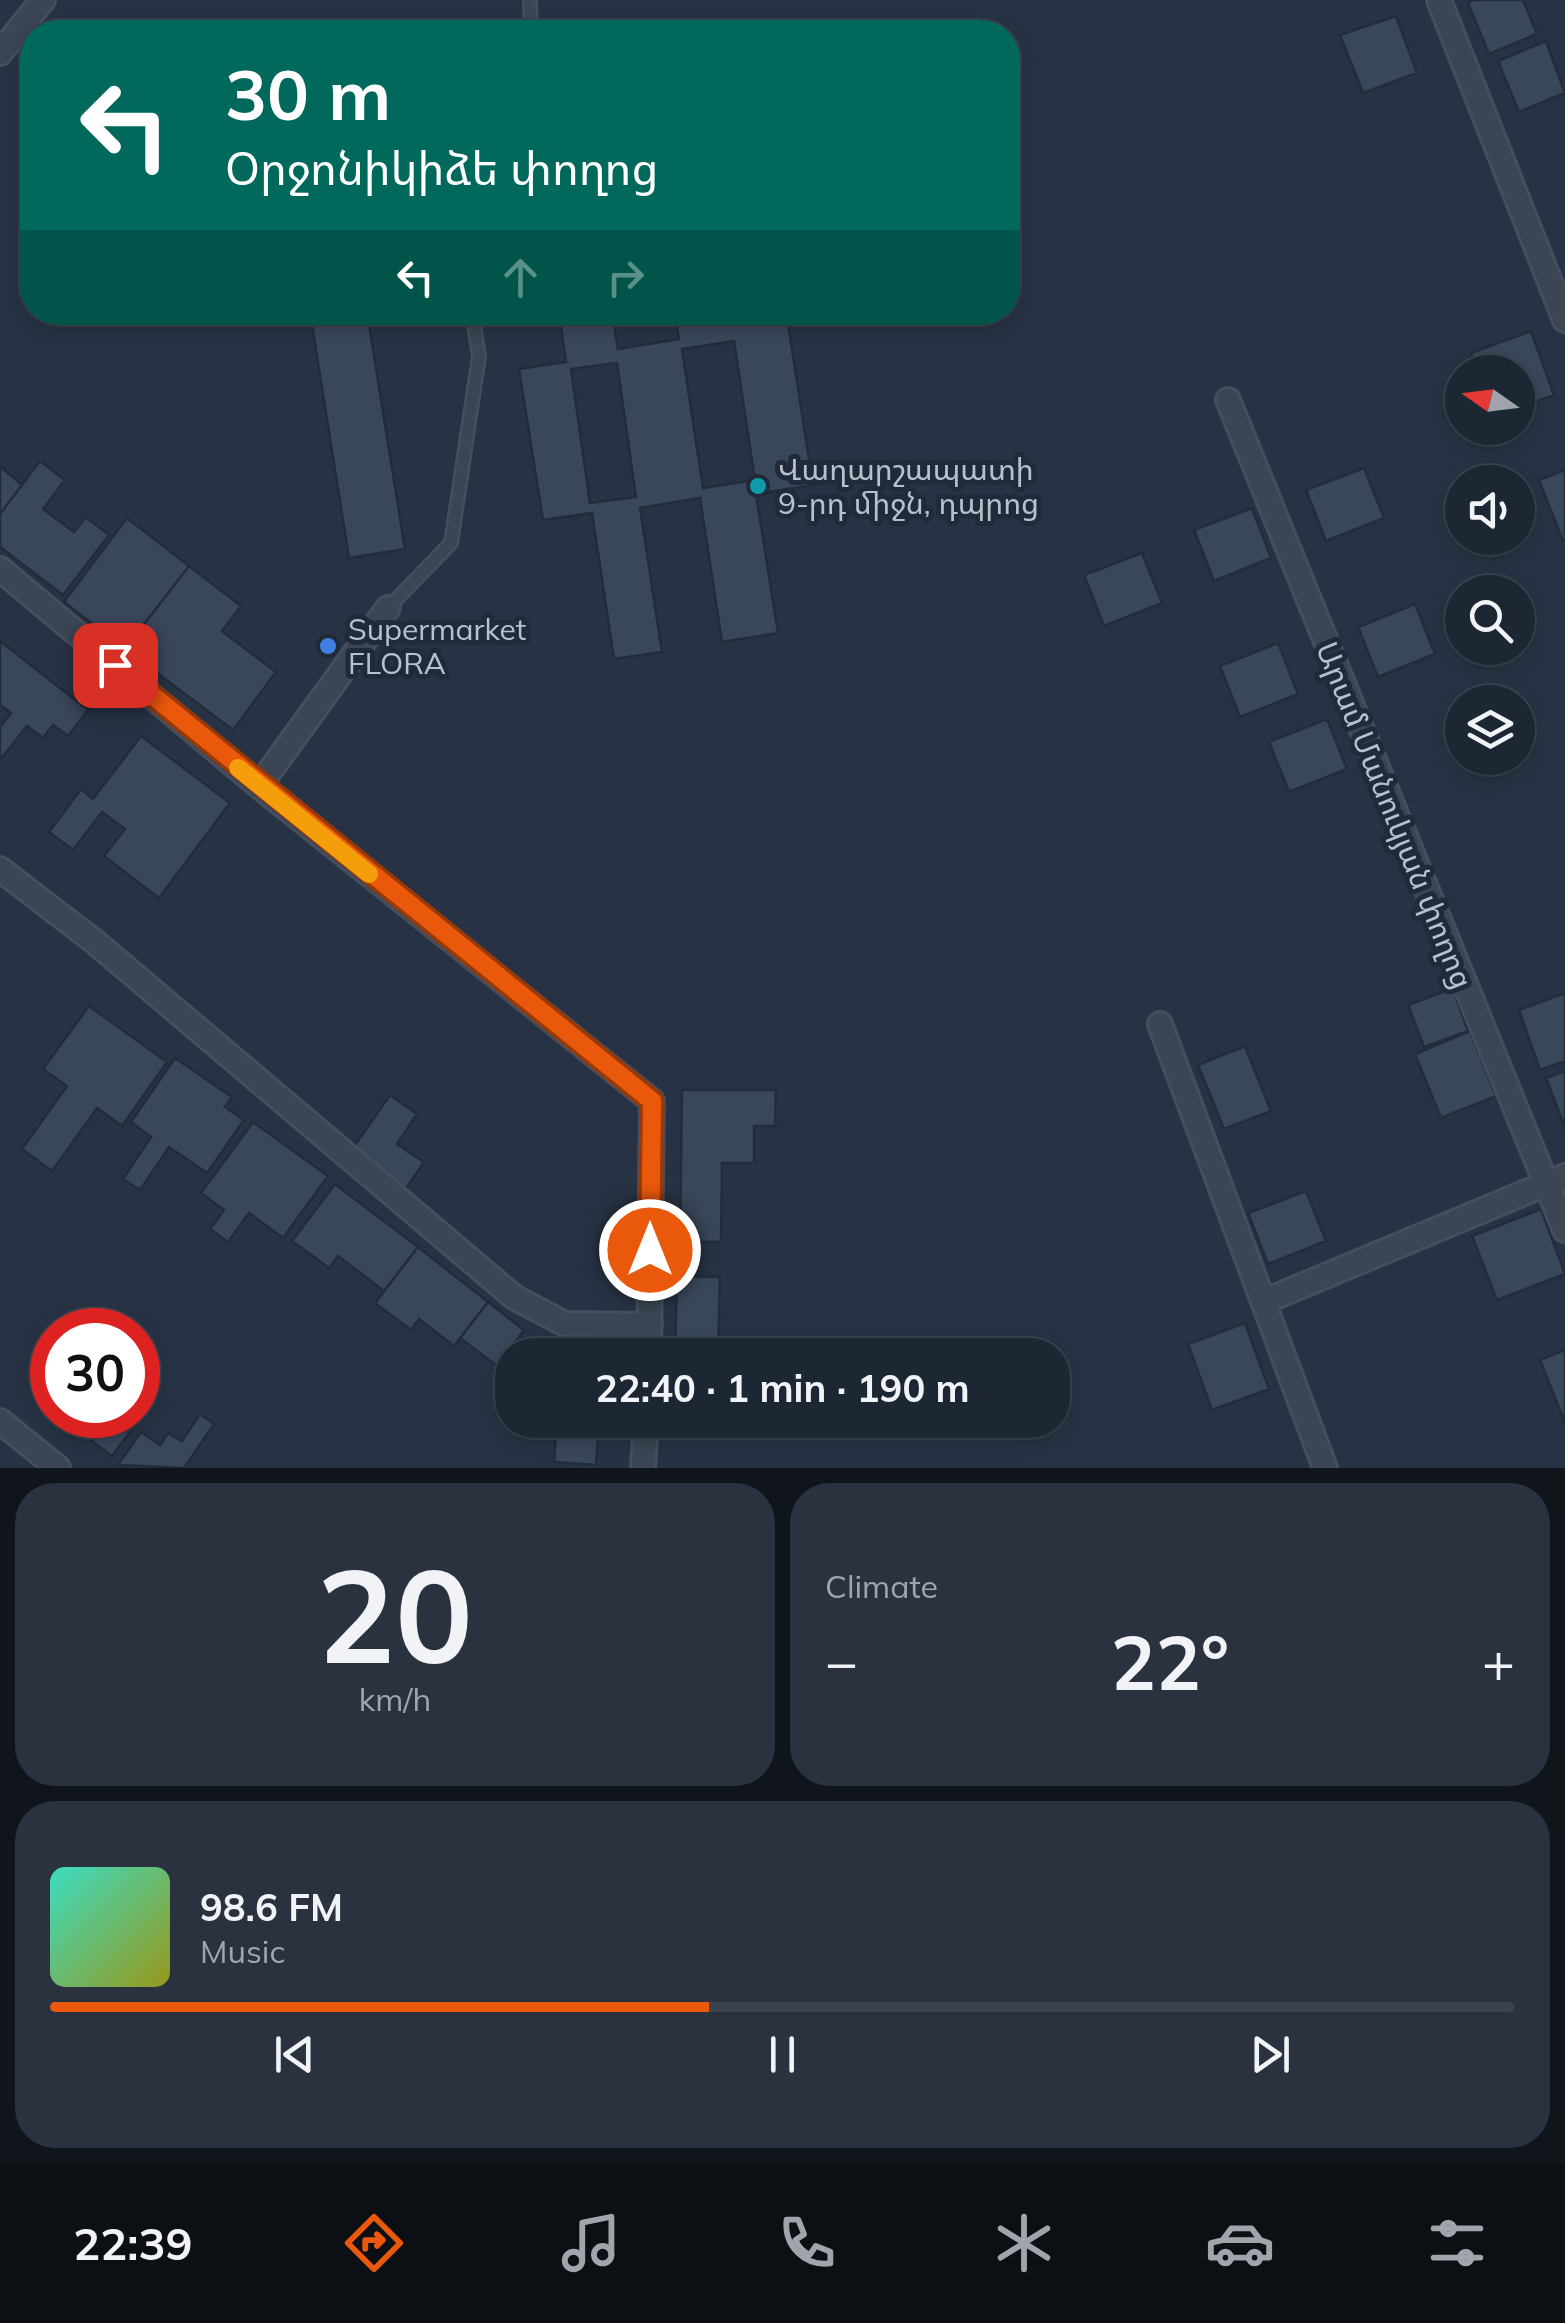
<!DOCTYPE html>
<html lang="en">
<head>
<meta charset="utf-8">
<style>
  body { margin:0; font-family:Mulish,"Noto Sans Armenian",sans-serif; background:#2a323f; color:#f1f3f6; height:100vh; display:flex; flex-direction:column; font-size:38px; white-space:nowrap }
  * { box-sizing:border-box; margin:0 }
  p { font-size:32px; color:#a0a5ac }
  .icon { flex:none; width:55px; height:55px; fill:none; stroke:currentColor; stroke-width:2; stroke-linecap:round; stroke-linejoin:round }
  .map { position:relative; height:1468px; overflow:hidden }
  .sheet { display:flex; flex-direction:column; gap:15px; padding:15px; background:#10151c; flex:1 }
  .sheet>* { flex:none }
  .guide { position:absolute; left:20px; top:20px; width:1000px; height:305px; border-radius:40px; box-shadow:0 5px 15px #0003,0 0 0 2px #3b434e; background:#00695c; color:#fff; overflow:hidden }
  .needle { width:65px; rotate:284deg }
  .buttons { position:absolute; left:1445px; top:355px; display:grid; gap:20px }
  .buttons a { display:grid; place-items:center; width:90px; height:90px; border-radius:50%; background:#1d2633; box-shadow:0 5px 15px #0003,0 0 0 2px #3b434e; font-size:50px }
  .speed { position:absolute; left:30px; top:1308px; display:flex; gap:20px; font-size:50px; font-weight:700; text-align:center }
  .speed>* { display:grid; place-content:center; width:130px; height:130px; border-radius:50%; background:#1d2633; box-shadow:0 5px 15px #0003,0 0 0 2px #3b434e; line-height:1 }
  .speed .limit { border:15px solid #d22; background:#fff; color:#111 }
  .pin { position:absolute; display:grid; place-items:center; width:85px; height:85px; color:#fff; margin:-42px; border-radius:20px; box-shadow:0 5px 15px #0006 }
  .me { position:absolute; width:110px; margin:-55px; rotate:0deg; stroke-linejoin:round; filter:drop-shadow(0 0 8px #0008) }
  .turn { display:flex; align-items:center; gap:35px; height:210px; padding:0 40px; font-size:45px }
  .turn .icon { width:130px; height:130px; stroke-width:2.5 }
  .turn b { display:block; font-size:70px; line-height:85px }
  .lanes { display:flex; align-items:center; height:95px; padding:0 40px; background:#0003; justify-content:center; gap:50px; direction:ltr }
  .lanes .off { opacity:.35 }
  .big { font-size:75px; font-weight:700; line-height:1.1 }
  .sheet .tile { flex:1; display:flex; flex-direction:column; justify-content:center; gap:15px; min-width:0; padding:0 35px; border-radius:40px; background:#2a323f }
  .sheet .dial { align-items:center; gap:0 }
  .dial b { font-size:130px; line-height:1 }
  .song { display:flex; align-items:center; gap:30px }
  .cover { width:120px; height:120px; border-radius:15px; background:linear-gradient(135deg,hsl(170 70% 55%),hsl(60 70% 35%)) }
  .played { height:10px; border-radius:5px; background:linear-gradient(90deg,#ea580c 45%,#3b434e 45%) }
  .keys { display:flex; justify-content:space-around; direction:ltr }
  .heat { display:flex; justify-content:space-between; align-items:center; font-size:55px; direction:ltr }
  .sheet .tiles { flex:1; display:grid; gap:15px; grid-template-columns:1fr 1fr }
  .tile:last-child { grid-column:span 2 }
  .trip { position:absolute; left:495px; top:1338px; width:575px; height:100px; border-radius:40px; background:#1d2633; box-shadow:0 5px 15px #0003,0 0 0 2px #3b434e; font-weight:700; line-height:100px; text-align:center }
  .menu { display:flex; height:160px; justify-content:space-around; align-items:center; background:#0c0f14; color:#a0a5ac }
  .menu .icon { width:70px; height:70px }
  .menu .selected { color:#ea580c }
  .menu b { font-size:45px; color:#f1f3f6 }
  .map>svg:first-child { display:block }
  .building { fill:#39475a; stroke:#222c3b; stroke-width:2.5; fill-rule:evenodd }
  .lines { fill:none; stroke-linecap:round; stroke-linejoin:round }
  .lane-casing { stroke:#454e5d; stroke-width:16 }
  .street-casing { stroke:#454e5d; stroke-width:28 }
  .lane { stroke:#3b4553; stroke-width:11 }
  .street { stroke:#3b4553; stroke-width:22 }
  .route-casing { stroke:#983908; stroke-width:25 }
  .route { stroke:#ea580c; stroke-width:18 }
  .slow { stroke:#f59e0b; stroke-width:18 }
  .culture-dot { fill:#0f9aa8; stroke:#202a39; stroke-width:4 }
  .shop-dot { fill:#3f7fe0; stroke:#202a39; stroke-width:4 }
  .labels { text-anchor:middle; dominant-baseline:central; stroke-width:10; stroke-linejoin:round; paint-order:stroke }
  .poi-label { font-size:30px; fill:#b9c0cd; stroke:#202a39; text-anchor:start }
  .street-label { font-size:30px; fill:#b9c0cd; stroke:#202a39 }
</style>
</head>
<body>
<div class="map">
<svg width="1565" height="1468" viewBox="0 0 1565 1468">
  <rect width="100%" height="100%" fill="#273344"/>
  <path class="building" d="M 1474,0 L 1523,0 L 1537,34 L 1489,54 L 1468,3 Z
    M 1396,16 L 1417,73 L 1363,93 L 1340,35 Z
    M 1546,41 L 1565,93 L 1519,112 L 1498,61 Z
    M 310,312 L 367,312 L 405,549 L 349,558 Z
    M 559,312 L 612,312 L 618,349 L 679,339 L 674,312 L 736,312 L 738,325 L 787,317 L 813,485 L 756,494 L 778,633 L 722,642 L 700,498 L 640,508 L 662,652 L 614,659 L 592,513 L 543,520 L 519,369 L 566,362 ZM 734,341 L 755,480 L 703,488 L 682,349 ZM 617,363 L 636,497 L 590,503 L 571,369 Z
    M 1531,331 L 1554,395 L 1518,408 L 1518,372 L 1478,372 L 1471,353 Z
    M 40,461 L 65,480 L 43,509 L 74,532 L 86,517 L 109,535 L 63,595 L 0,547 L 0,514 Z
    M 0,466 L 22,485 L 0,514 Z
    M 1364,468 L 1384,518 L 1326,541 L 1306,490 Z
    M 1565,470 L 1565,540 L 1563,541 L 1539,480 Z
    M 1252,508 L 1271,558 L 1214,581 L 1194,530 Z
    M 127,518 L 189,566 L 125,649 L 64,602 Z
    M 1142,553 L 1162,603 L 1104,626 L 1084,575 Z
    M 189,566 L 241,606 L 222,631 L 276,672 L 233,730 L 125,649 Z
    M 1415,604 L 1435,654 L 1378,677 L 1358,627 Z
    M 0,641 L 88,710 L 68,736 L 53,725 L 43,738 L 27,726 L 0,760 L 0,727 L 11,713 L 0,705 Z
    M 1278,643 L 1298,694 L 1240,717 L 1220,666 Z
    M 1327,719 L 1347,769 L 1289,792 L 1269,742 Z
    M 141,736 L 230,803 L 159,898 L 104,856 L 125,829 L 102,812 L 73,850 L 49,832 L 81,789 L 93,799 Z
    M 1453,988 L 1468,1031 L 1424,1047 L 1408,1005 Z
    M 1565,993 L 1565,1061 L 1540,1070 L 1519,1010 Z
    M 89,1006 L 167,1062 L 122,1126 L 97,1108 L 52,1171 L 22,1149 L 67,1086 L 43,1069 Z
    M 1470,1031 L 1496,1096 L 1441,1118 L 1415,1054 Z
    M 1245,1046 L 1271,1111 L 1224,1129 L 1198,1065 Z
    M 175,1058 L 232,1097 L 225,1107 L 244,1120 L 207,1173 L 169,1147 L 140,1190 L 123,1179 L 151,1137 L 131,1122 Z
    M 1565,1071 L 1565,1128 L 1546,1078 Z
    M 682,1090 L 776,1090 L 775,1126 L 754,1126 L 754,1163 L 722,1163 L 721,1242 L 680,1242 Z
    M 390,1095 L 417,1114 L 397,1144 L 424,1162 L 403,1193 L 348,1155 Z
    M 253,1122 L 328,1176 L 283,1238 L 249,1213 L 228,1242 L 210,1229 L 224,1210 L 201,1193 Z
    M 335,1184 L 418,1247 L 384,1291 L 338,1256 L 329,1268 L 292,1241 Z
    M 1306,1191 L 1326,1241 L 1268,1264 L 1248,1213 Z
    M 1541,1209 L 1565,1274 L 1497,1300 L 1472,1236 Z
    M 418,1247 L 488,1302 L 454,1346 L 419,1319 L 411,1330 L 375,1303 Z
    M 677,1276 L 720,1277 L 718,1355 L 675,1355 Z
    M 488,1302 L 524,1330 L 497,1366 L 460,1338 Z
    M 1245,1323 L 1269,1389 L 1212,1410 L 1188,1344 Z
    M 1565,1350 L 1565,1423 L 1540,1360 Z
    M 138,1406 L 145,1412 L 112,1456 L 76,1429 L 87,1415 L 138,1415 Z
    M 200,1414 L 214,1424 L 184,1468 L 118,1465 L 141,1432 L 160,1445 L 168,1433 L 182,1441 Z
    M 557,1420 L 599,1420 L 596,1465 L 554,1462 Z"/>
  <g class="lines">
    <g class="lane-casing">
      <path id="lane" d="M 530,0 L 531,32
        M 388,608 L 451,543 L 479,356 L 472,312"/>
    </g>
    <g class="street-casing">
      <path id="street" d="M 1439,0 L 1565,320
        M 0,53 L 43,0
        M 1228,400 L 1565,1230
        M 0,569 L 259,786 L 652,1101 L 649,1355
        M 259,786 L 388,608
        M 0,869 L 95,942 L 514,1297 L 565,1324 L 650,1325
        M 1160,1024 L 1325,1468
        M 1263,1302 L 1565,1176
        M 0,1421 L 58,1468
        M 643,1468 L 646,1420"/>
    </g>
    <use href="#lane" class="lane"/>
    <use href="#street" class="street"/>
  </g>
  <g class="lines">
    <g class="route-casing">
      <path id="route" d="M 115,665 L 652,1101 L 650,1250"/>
    </g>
    <use href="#route" class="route"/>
    <path class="slow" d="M 238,768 L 369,874"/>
  </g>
  <circle class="culture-dot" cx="758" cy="486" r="10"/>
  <circle class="shop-dot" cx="328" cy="646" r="10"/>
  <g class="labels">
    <g class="poi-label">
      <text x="778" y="469">Վաղարշապատի<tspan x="778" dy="34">9-րդ միջն, դպրոց</tspan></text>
      <text x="348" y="629">Supermarket<tspan x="348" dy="34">FLORA</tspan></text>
    </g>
    <g class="street-label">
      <text transform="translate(1395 815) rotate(68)">Արամ Մանուկյան փողոց</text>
    </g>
  </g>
</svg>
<div class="buttons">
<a><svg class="needle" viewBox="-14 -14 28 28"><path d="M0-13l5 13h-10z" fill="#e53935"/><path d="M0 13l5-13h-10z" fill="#a0a5ac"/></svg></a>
<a><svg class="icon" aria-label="sound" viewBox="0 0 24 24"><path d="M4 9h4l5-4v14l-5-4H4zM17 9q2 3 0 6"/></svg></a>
<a><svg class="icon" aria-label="search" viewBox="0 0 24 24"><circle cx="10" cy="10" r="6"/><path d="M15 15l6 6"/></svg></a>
<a><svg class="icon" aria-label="layers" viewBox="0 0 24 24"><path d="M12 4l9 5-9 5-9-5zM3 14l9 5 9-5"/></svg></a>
</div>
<div class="speed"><div class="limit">30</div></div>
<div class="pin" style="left:115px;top:665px;background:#d93025"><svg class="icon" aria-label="arrive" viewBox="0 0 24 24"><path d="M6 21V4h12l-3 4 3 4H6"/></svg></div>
<svg class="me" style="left:650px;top:1250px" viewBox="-20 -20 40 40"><circle r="17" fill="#ea580c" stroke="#fff" stroke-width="3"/><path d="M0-11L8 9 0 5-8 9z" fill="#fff"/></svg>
<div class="trip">22:40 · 1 min · 190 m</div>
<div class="guide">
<div class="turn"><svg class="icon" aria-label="left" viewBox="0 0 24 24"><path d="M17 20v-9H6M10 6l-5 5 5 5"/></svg><div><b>30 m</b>Օրջոնիկիձե փողոց</div></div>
<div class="lanes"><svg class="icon" aria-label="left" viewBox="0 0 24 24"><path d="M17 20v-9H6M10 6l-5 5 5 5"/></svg><svg class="icon off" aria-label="ahead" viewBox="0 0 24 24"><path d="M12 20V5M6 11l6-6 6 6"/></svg><svg class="icon off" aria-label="right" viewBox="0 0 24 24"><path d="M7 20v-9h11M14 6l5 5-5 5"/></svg></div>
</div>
</div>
<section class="sheet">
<div class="tiles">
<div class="tile dial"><b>20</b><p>km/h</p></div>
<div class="tile"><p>Climate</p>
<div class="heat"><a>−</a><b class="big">22°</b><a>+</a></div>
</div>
<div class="tile">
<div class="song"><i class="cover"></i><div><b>98.6 FM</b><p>Music</p></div></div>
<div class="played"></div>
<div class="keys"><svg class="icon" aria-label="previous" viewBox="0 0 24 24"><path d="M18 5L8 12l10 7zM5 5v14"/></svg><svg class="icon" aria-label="pause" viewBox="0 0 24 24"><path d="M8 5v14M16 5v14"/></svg><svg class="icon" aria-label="next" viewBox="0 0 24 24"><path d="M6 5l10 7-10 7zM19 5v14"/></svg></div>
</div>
</div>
</section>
<nav class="menu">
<b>22:39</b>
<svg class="icon selected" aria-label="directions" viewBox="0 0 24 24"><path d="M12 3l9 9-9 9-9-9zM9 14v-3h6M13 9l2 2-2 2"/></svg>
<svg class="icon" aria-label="music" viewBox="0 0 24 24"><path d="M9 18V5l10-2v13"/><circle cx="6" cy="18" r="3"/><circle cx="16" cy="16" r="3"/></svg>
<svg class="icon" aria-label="phone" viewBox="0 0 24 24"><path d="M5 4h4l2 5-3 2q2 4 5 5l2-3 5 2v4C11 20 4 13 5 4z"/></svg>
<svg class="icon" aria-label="climate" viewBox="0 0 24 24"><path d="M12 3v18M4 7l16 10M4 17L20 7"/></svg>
<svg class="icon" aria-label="car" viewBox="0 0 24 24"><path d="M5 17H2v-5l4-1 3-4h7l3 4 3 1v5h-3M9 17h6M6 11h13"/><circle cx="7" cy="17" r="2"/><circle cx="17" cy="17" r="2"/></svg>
<svg class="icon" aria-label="filters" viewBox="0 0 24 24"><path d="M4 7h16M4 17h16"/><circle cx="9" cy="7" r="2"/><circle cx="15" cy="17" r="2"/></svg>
</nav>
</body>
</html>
